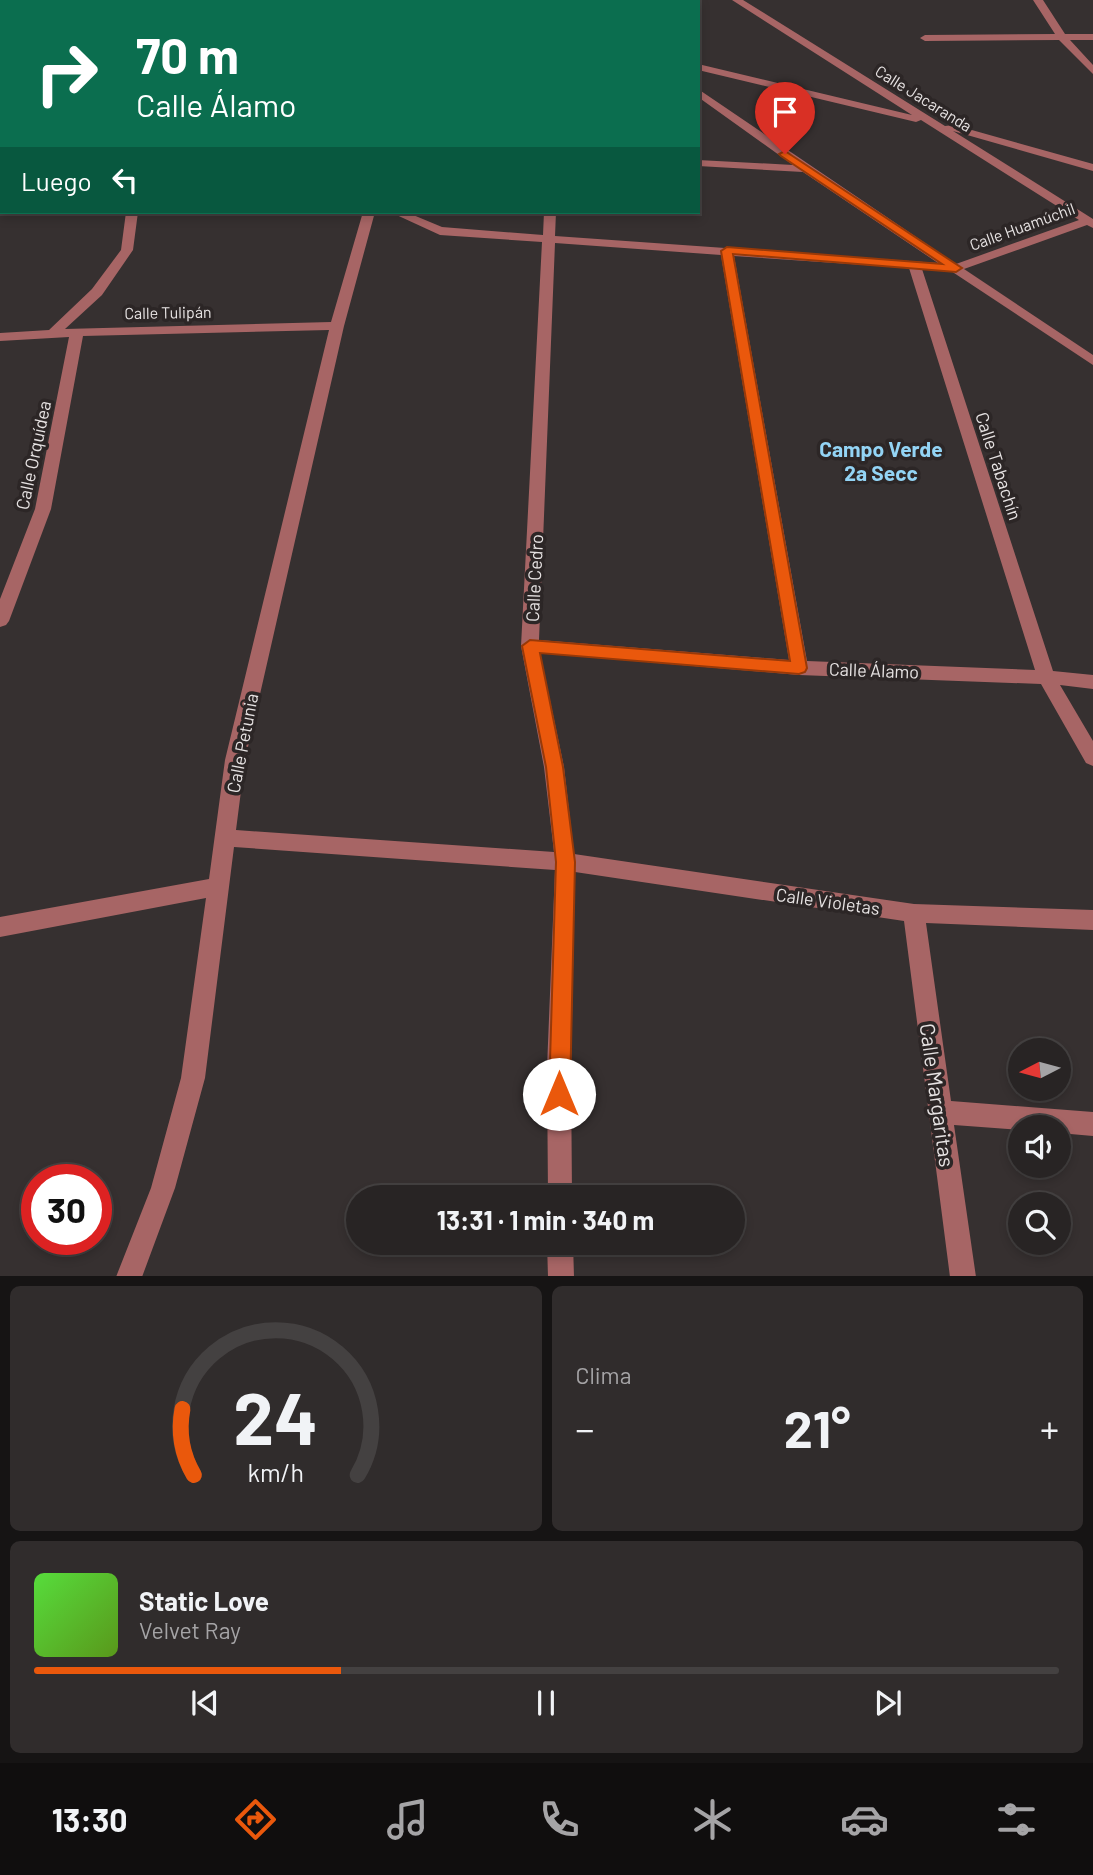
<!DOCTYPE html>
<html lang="es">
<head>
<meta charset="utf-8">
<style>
  body { margin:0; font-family:Barlow,sans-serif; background:#302c2c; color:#f1f3f6; height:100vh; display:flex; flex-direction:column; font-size:26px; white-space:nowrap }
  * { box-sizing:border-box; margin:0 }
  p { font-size:23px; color:#a5a4a6 }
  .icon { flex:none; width:38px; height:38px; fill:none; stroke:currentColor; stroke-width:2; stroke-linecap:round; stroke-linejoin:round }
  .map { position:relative; height:1276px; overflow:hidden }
  .details { display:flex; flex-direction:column; gap:10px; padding:10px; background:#161414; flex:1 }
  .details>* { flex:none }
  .hud { position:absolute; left:0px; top:0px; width:700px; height:214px; box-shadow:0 4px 10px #0003,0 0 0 2px #444141; background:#0b6e4f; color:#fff; overflow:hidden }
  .needle { width:46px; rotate:264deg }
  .buttons { position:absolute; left:1008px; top:1038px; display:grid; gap:14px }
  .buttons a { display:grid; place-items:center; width:63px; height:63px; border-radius:50%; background:#282424; box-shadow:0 4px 10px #0003,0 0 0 2px #444141; font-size:35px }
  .speed { position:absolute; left:21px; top:1164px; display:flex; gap:14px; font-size:35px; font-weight:700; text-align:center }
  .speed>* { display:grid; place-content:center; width:91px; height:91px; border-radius:50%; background:#282424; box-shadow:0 4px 10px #0003,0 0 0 2px #444141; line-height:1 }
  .speed .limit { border:10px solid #d22; background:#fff; color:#111 }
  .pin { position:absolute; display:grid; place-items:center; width:60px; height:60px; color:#fff; margin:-72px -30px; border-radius:50% 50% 50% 0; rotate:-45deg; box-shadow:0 0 7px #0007 }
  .pin .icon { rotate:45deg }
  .me { position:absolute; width:77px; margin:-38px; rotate:0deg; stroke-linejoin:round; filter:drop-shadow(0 0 5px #0008) }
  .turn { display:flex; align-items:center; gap:24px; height:147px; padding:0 21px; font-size:32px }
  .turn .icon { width:91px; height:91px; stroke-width:2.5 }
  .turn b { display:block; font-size:49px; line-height:60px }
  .then { display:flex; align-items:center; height:66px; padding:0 21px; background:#0003; gap:14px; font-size:26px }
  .big { font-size:52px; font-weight:700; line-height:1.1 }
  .details .widget { flex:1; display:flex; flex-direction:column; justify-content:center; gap:10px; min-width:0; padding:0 24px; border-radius:10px; background:#302c2c }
  .details .dial { align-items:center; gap:0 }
  .dial svg { height:182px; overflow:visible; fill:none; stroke:#444141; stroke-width:7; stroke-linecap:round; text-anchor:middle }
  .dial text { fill:#f1f3f6; stroke:none }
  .song { display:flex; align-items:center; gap:21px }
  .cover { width:84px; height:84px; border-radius:10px; background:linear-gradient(135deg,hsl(110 70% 55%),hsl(90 70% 35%)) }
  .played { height:7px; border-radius:4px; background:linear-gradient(90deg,#ea580c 30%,#444141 30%) }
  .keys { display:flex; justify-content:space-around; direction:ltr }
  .heat { display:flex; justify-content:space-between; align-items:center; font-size:38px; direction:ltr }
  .details .tiles { flex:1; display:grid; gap:10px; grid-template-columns:1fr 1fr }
  .widget:last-child { grid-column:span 2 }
  .trip { position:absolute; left:346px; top:1185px; width:399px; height:70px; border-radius:35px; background:#282424; box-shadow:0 4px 10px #0003,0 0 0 2px #444141; font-weight:700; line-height:70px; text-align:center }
  .tabs { display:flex; height:112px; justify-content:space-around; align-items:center; background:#100e0e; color:#a5a4a6 }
  .tabs .icon { width:49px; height:49px }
  .tabs .on { color:#ea580c }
  .tabs b { font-size:32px; color:#f1f3f6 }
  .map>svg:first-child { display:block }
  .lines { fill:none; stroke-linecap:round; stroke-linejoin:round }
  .minor { fill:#a76565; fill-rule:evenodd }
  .route { fill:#ea580c; stroke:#983908; stroke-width:2 }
  .labels { text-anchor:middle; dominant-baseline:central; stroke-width:7; stroke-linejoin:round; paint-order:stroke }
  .far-street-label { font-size:16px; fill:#e7e3e3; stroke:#2c2626 }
  .street-label { font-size:18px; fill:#e7e3e3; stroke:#2c2626 }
  .quarter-label { font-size:21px; font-weight:bold; fill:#93d4f5; stroke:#2c2626 }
  .near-street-label { font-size:21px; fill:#e7e3e3; stroke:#2c2626 }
</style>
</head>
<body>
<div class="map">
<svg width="1093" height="1277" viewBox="0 0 1093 1277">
  <rect width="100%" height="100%" fill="#363030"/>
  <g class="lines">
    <path class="minor" d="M 14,0 L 24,0 L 13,2 Z
      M 106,0 L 116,0 L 116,2 L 106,2 Z
      M 308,0 L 318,0 L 307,2 Z
      M 561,0 L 571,0 L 572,2 L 563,2 Z
      M 732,0 L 743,0 L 945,126 L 954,125 L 1093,164 L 1093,171 L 953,131 L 1093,219 L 1093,228 L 1087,225 L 964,269 L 1093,355 L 1093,365 L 951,271 L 922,269 L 1053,671 L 1093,675 L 1093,689 L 1060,685 L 1093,741 L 1093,766 L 1086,763 L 1041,684 L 799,675 L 540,653 L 564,767 L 574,854 L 914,904 L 1093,910 L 1093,930 L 926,923 L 951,1101 L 1093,1112 L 1093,1136 L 1059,1133 L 1059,1127 L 1020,1127 L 1020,1130 L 954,1125 L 976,1277 L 950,1277 L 904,921 L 575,872 L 571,1068 L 572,1197 L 548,1197 L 547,1068 L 555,870 L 234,847 L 205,1078 L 175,1188 L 142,1277 L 116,1277 L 151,1188 L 181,1078 L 206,898 L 0,937 L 0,917 L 209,879 L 225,760 L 329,330 L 83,336 L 51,509 L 9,621 L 6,625 L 0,627 L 0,599 L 35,509 L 69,337 L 0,341 L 0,333 L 49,330 L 92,289 L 121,250 L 126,212 L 138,212 L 133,250 L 102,295 L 65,329 L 331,322 L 363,212 L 375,212 L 344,326 L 245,760 L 236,830 L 554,852 L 544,767 L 521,646 L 542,242 L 440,235 L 390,212 L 406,212 L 442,227 L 543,235 L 544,212 L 556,212 L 555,236 L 938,263 L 803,172 L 698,166 L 698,160 L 793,165 L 698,97 L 698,89 L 956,264 L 1079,220 L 921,120 L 916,122 L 698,70 L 698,64 L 912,115 ZM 555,243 L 721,255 L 789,660 L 539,640 ZM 734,256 L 909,268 L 1035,670 L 807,661 Z
      M 1033,0 L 1043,0 L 1065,34 L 1093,34 L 1093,40 L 1070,40 L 1093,65 L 1093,74 L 1059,40 L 925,41 L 920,38 L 925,35 L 1055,34 Z
      M 2,18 L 2,25 L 0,26 L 0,19 Z
      M 0,72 L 2,72 L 2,78 L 0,78 Z
      M 547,1242 L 573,1242 L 574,1277 L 548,1277 Z"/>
  </g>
  <path class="route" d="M 785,151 L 962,268 L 956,272 L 733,254 L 807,668 L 805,672 L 799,674 L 540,653 L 563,767 L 575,862 L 570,1094 L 567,1101 L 559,1104 L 552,1101 L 549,1094 L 556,862 L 546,767 L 522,646 L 530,640 L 790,661 L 721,251 L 727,247 L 942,264 L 781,156 L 779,154 Z"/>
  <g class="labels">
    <g class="far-street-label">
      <text transform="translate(924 98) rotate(32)">Calle Jacaranda</text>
      <text transform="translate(1022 226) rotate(-20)">Calle Huamúchil</text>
      <text transform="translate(168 312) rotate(-1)">Calle Tulipán</text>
    </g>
    <g class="street-label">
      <text transform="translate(33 455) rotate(-78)">Calle Orquídea</text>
      <text transform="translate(999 466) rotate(72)">Calle Tabachín</text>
      <text transform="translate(534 578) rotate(-87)">Calle Cedro</text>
      <text transform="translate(874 670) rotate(2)">Calle Álamo</text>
      <text transform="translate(242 743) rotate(-79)">Calle Petunia</text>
      <text transform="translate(828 901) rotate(8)">Calle Violetas</text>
    </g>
    <g class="quarter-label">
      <text x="881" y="448">Campo Verde<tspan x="881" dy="24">2a Secc</tspan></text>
    </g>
    <g class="near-street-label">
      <text transform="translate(938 1095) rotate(82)">Calle Margaritas</text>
    </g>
  </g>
</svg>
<div class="buttons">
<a><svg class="needle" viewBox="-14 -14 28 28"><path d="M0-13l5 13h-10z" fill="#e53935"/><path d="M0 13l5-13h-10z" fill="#a5a4a6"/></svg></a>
<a><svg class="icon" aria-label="sound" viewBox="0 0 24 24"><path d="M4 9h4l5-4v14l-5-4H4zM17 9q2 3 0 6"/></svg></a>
<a><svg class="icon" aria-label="search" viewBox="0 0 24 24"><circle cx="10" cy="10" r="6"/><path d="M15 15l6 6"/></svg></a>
</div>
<div class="speed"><div class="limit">30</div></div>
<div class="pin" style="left:785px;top:154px;background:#d93025"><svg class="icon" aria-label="arrive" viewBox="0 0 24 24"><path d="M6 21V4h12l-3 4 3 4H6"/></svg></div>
<svg class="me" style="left:559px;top:1094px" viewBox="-20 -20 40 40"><circle r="19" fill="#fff"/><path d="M0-13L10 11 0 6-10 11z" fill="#ea580c"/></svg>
<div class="trip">13:31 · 1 min · 340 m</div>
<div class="hud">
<div class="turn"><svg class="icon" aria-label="right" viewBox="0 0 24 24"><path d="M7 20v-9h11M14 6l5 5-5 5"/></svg><div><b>70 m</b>Calle Álamo</div></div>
<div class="then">Luego<svg class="icon" aria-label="left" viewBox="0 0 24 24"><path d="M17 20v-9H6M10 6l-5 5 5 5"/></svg></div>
</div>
</div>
<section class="details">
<div class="tiles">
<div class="widget dial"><svg viewBox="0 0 100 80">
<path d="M14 69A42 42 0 1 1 86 69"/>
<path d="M14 69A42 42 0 0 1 9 40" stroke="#ea580c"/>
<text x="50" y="56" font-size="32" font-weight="700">24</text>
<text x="50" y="72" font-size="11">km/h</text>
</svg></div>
<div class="widget"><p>Clima</p>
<div class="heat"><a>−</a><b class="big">21°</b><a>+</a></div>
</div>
<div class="widget">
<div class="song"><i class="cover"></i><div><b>Static Love</b><p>Velvet Ray</p></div></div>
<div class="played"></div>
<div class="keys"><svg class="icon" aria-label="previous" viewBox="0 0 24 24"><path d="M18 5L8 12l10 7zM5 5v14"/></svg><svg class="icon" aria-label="pause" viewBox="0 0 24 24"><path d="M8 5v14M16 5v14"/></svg><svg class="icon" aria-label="next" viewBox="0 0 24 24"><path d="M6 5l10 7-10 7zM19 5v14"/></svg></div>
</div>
</div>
</section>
<nav class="tabs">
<b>13:30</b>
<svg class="icon on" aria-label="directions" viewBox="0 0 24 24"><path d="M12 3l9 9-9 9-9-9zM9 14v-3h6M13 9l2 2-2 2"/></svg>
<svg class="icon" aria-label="music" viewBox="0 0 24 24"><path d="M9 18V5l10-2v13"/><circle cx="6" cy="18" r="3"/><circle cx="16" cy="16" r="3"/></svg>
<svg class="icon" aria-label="phone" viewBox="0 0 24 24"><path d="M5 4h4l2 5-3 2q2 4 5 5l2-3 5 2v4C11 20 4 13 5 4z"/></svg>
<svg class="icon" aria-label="climate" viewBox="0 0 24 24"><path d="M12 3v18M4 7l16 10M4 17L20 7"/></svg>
<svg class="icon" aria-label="car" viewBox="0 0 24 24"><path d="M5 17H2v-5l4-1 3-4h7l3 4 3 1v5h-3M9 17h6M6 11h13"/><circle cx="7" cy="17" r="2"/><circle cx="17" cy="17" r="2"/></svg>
<svg class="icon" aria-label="filters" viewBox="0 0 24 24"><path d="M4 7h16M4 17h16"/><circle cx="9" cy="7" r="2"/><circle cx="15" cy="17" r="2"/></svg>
</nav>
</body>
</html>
